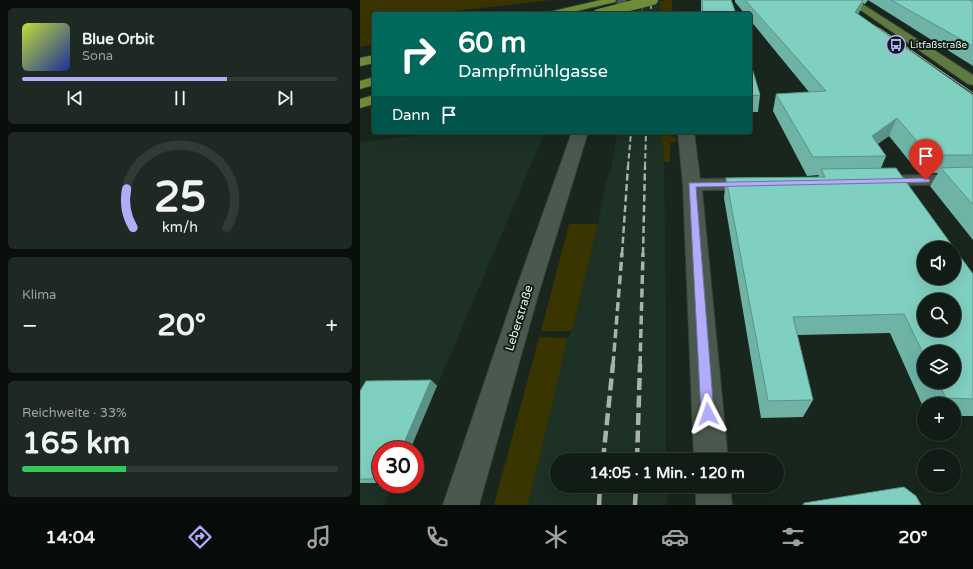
<!DOCTYPE html>
<html lang="de">
<head>
<meta charset="utf-8">
<style>
  body { margin:0; font-family:"Varela Round",sans-serif; background:#1f2923; color:#f1f3f6; height:100vh; display:flex; flex-direction:column; font-size:15px; white-space:nowrap }
  * { box-sizing:border-box; margin:0 }
  p { font-size:13px; color:#9ca1a1 }
  .icon { flex:none; width:22px; height:22px; fill:none; stroke:currentColor; stroke-width:2; stroke-linecap:round; stroke-linejoin:round }
  .map { position:relative; flex:1; overflow:hidden }
  .panel { display:flex; flex-direction:column; gap:8px; padding:8px; background:#0a0f0c; width:360px }
  .panel>* { flex:none }
  .hud { position:absolute; left:12px; top:12px; width:380px; height:122px; border-radius:4px; box-shadow:0 4px 16px #0002,0 0 0 1px #313a35; background:#00695c; color:#fff; overflow:hidden }
  .fabs { position:absolute; left:557px; top:241px; display:grid; gap:8px }
  .fabs a { display:grid; place-items:center; width:44px; height:44px; border-radius:50%; background:#121c16; box-shadow:0 4px 16px #0002,0 0 0 1px #313a35; font-size:20px }
  .speed { position:absolute; left:12px; top:441px; display:flex; gap:8px; font-size:20px; font-weight:700; text-align:center }
  .speed>* { display:grid; place-content:center; width:52px; height:52px; border-radius:50%; background:#121c16; box-shadow:0 4px 16px #0002,0 0 0 1px #313a35; line-height:1 }
  .speed .limit { border:6px solid #d22; background:#fff; color:#111 }
  .pin { position:absolute; display:grid; place-items:center; width:34px; height:34px; color:#fff; margin:-41px -17px; border-radius:50% 50% 50% 0; rotate:-45deg; box-shadow:0 0 4px #0007 }
  .pin .icon { rotate:45deg }
  .me { position:absolute; width:44px; margin:-22px; rotate:356deg; stroke-linejoin:round; filter:drop-shadow(0 0 3px #0008) }
  .turn { display:flex; align-items:center; gap:14px; height:84px; padding:0 20px; font-size:18px }
  .turn .icon { width:52px; height:52px; stroke-width:2.5 }
  .turn b { display:block; font-size:28px; line-height:34px }
  .then { display:flex; align-items:center; height:38px; padding:0 20px; background:#0003; gap:8px; font-size:15px }
  .big { font-size:30px; font-weight:700; line-height:1.1 }
  .panel .widget { flex:1; display:flex; flex-direction:column; justify-content:center; gap:6px; min-width:0; padding:0 14px; border-radius:6px; background:#1f2923 }
  .panel .dial { align-items:center; gap:0 }
  .dial svg { height:104px; overflow:visible; fill:none; stroke:#313a35; stroke-width:7; stroke-linecap:round; text-anchor:middle }
  .dial text { fill:#f1f3f6; stroke:none }
  .song { display:flex; align-items:center; gap:12px }
  .cover { width:48px; height:48px; border-radius:6px; background:linear-gradient(135deg,hsl(70 70% 55%),hsl(230 70% 35%)) }
  .played { height:4px; border-radius:2px; background:linear-gradient(90deg,#b1adfa 65%,#313a35 65%) }
  .keys { display:flex; justify-content:space-around; direction:ltr }
  .heat { display:flex; justify-content:space-between; align-items:center; font-size:22px; direction:ltr }
  .charge { height:6px; border-radius:3px; background:linear-gradient(90deg,#34c759 33%,#313a35 0) }
  .trip { position:absolute; left:190px; top:453px; width:234px; height:40px; border-radius:20px; background:#121c16; box-shadow:0 4px 16px #0002,0 0 0 1px #313a35; font-weight:700; line-height:40px; text-align:center }
  .tab-bar { display:flex; height:64px; justify-content:space-around; align-items:center; background:#070b09; color:#9ca1a1 }
  .tab-bar .icon { width:28px; height:28px }
  .tab-bar .on { color:#b1adfa }
  .tab-bar b { font-size:18px; color:#f1f3f6 }
  main { display:flex; flex:1; min-height:0 }
  .map>svg:first-child { display:block }
  .built { fill:#1d3124 }
  .green { fill:#3a3400 }
  .lines { fill:none; stroke-linecap:round; stroke-linejoin:round }
  .minor-casing { stroke:#364038; stroke-width:2 }
  .tertiary-casing { stroke:#364038; stroke-width:2 }
  .primary-casing { stroke:#364038; stroke-width:2 }
  .motorway-casing { stroke:#364038; stroke-width:2 }
  .minor { fill:#4a594e; fill-rule:evenodd }
  .tertiary { fill:#4a594e; fill-rule:evenodd }
  .primary { fill:#5e7a40; fill-rule:evenodd }
  .motorway { fill:#6c9037; fill-rule:evenodd }
  .tram { stroke:#a9b3ab; stroke-width:1 }
  .rail-far4 { stroke:#a9b3ab; stroke-width:1.5; stroke-dasharray:3.5 2; stroke-linecap:butt }
  .rail-far3 { stroke:#a9b3ab; stroke-width:2; stroke-dasharray:5.5 3; stroke-linecap:butt }
  .rail-far2 { stroke:#a9b3ab; stroke-width:2.5; stroke-dasharray:7 3.5; stroke-linecap:butt }
  .rail-far1 { stroke:#a9b3ab; stroke-width:3.5; stroke-dasharray:9 4.5; stroke-linecap:butt }
  .rail { stroke:#a9b3ab; stroke-width:4.5; stroke-dasharray:12 5.5; stroke-linecap:butt }
  .motorway-bridge-casing { stroke:#364038; stroke-width:10; stroke-linecap:butt }
  .motorway-bridge { stroke:#6c9037; stroke-width:10 }
  .wall { fill:#6eb3a6; fill-rule:evenodd }
  .shaded-wall { fill:#5a9287 }
  .building { fill:#80d0c1; stroke:#5a9287; fill-rule:evenodd }
  .route { fill:#b1adfa; stroke:#7370a2 }
  .labels { text-anchor:middle; dominant-baseline:central; stroke-width:4; stroke-linejoin:round; paint-order:stroke }
  .far-poi-label { font-size:10px; fill:#e5eee7; stroke:#0f1c13; text-anchor:start }
  .street-label { font-size:12px; fill:#e5eee7; stroke:#0f1c13 }
</style>
</head>
<body>
<main>
<section class="panel">
<div class="widget">
<div class="song"><i class="cover"></i><div><b>Blue Orbit</b><p>Sona</p></div></div>
<div class="played"></div>
<div class="keys"><svg class="icon" aria-label="previous" viewBox="0 0 24 24"><path d="M18 5L8 12l10 7zM5 5v14"/></svg><svg class="icon" aria-label="pause" viewBox="0 0 24 24"><path d="M8 5v14M16 5v14"/></svg><svg class="icon" aria-label="next" viewBox="0 0 24 24"><path d="M6 5l10 7-10 7zM19 5v14"/></svg></div>
</div>
<div class="widget dial"><svg viewBox="0 0 100 80">
<path d="M14 69A42 42 0 1 1 86 69"/>
<path d="M14 69A42 42 0 0 1 9 39" stroke="#b1adfa"/>
<text x="50" y="56" font-size="32" font-weight="700">25</text>
<text x="50" y="72" font-size="11">km/h</text>
</svg></div>
<div class="widget"><p>Klima</p>
<div class="heat"><a>−</a><b class="big">20°</b><a>+</a></div>
</div>
<div class="widget"><p>Reichweite · 33%</p><b class="big">165 km</b><div class="charge"></div></div>
</section>
<div class="map">
<svg width="613" height="505" viewBox="0 0 613 505">
  <rect width="100%" height="100%" fill="#18261d"/>
  <path class="built" d="M 278,0 L 300,0 L 300,14 L 276,14 Z
    M 84,132 L 185,132 L 50,450 L 21,450 L 21,484 L 33,484 L 25,505 L 0,505 L 0,142 Z
    M 257,132 L 302,132 L 304,162 L 306,310 L 306,460 L 197,460 L 197,486 L 307,486 L 307,505 L 168,505 L 208,338 L 212,331 L 238,224 L 246,182 L 252,164 Z"/>
  <path class="green" d="M 0,0 L 192,0 L 69,14 L 14,14 L 14,44 L 0,47 Z
    M 306,0 L 312,0 L 313,14 L 300,14 L 300,1 Z
    M 302,132 L 310,132 L 311,136 L 316,138 L 316,142 L 310,143 L 310,162 L 304,162 Z
    M 209,224 L 238,224 L 212,331 L 181,331 Z
    M 179,337 L 208,338 L 168,505 L 134,505 Z"/>
  <g class="lines">
    <g class="minor-casing">
      <path id="minor" d="M 318,132 L 334,132 L 340,179 L 395,178 L 401,180 L 404,184 L 401,188 L 395,190 L 342,190 L 368,460 L 334,460 L 323,185 Z
        M 613,174 L 613,184 L 515,186 L 509,185 L 506,181 L 509,177 L 515,176 Z
        M 336,486 L 370,486 L 372,505 L 336,505 Z"/>
    </g>
    <g class="tertiary-casing">
      <path id="tertiary" d="M 258,0 L 266,0 L 263,14 L 253,14 Z
        M 212,132 L 228,132 L 178,295 L 119,505 L 83,505 L 154,295 Z"/>
    </g>
    <g class="primary-casing">
      <path id="primary" d="M 486,0 L 496,0 L 613,75 L 613,85 L 608,84 Z"/>
    </g>
    <g class="motorway-casing">
      <path id="motorway" d="M 241,0 L 256,0 L 255,2 L 204,14 L 187,14 L 189,12 Z
        M 14,55 L 14,63 L 0,66 L 0,58 Z
        M 14,77 L 14,85 L 0,89 L 0,81 Z
        M 14,95 L 14,104 L 0,108 L 0,99 Z"/>
    </g>
    <use href="#minor" class="minor"/>
    <use href="#tertiary" class="tertiary"/>
    <use href="#primary" class="primary"/>
    <use href="#motorway" class="motorway"/>
    <path class="tram" d="M 504,20 L 522,30 L 613,93"/>
    <path class="rail-far4" d="M 291,0 L 291,14
      M 282,14 L 283,0"/>
    <path class="rail-far3" d="M 268,167 L 271,132
      M 285,167 L 286,132"/>
    <path class="rail-far2" d="M 262,254 L 268,166
      M 283,254 L 285,166"/>
    <path class="rail-far1" d="M 253,365 L 262,253
      M 280,365 L 283,253"/>
    <path class="rail" d="M 243,460 L 253,364
      M 277,460 L 280,364
      M 239,505 L 240,486
      M 275,505 L 276,486"/>
    <g class="motorway-bridge-casing">
      <path id="motorway-bridge" d="M 238,14 L 293,0"/>
    </g>
    <use href="#motorway-bridge" class="motorway-bridge"/>
  </g>
  <path class="wall" d="M 341,0 L 371,0 L 376,14 L 341,14 Z
    M 375,0 L 613,0 L 613,66 L 508,0 L 505,4 L 503,3 L 500,11 L 498,14 L 613,95 L 613,240 L 570,186 L 578,173 L 559,173 L 529,136 L 517,144 L 526,156 L 521,168 L 613,274 L 613,416 L 594,416 L 594,404 L 564,404 L 564,409 L 530,333 L 437,335 L 453,400 L 443,417 L 401,418 L 364,198 L 366,178 L 458,177 L 459,175 L 447,176 L 413,111 L 416,94 L 449,92 L 390,20 L 390,14 L 385,14 L 375,2 ZM 564,352 L 594,382 L 564,382 Z
    M 390,61 L 400,95 L 398,112 L 390,112 Z
    M 71,380 L 77,386 L 21,450 L 21,483 L 0,483 L 0,391 Z"/>
  <path class="shaded-wall" d="M 503,0 L 500,11 L 491,25 L 495,12 Z
    M 537,118 L 529,136 L 504,154 L 512,136 Z
    M 71,380 L 77,386 L 50,450 L 41,450 Z"/>
  <path class="building" d="M 342,0 L 371,0 L 376,14 L 343,14 Z
    M 385,0 L 503,0 L 495,12 L 613,95 L 613,155 L 569,155 L 537,118 L 512,136 L 526,156 L 453,157 L 416,94 L 466,91 Z
    M 531,0 L 609,0 L 613,2 L 613,46 Z
    M 390,61 L 400,95 L 390,96 Z
    M 613,167 L 613,205 L 581,168 Z
    M 536,168 L 594,248 L 564,248 L 564,278 L 594,278 L 594,248 L 613,274 L 613,399 L 586,398 L 578,382 L 594,382 L 594,352 L 564,352 L 564,355 L 544,314 L 433,317 L 453,400 L 408,401 L 366,178 L 465,177 L 461,169 ZM 564,300 L 594,300 L 594,330 L 564,330 Z
    M 71,380 L 41,450 L 21,450 L 21,479 L 0,479 L 0,391 L 6,381 Z
    M 544,487 L 556,496 L 561,505 L 443,505 L 444,503 Z"/>
  <path class="route" d="M 566,178 L 570,180 L 569,182 L 336,187 L 354,414 L 352,419 L 348,421 L 343,419 L 341,414 L 329,183 Z"/>
  <defs>
    <g id="bus-ring" transform="scale(1)"><circle r="9.5" fill="#0f1c13" stroke="#b1adfa" stroke-width="1.5"/><path d="M-5-6H5V4H4V6H2V4H-2V6H-4V4H-5ZM-3.5-4V0h7V-4ZM-3.5 1.2v1.5H-2V1.2ZM2 1.2v1.5H3.5V1.2Z" fill="#b1adfa"/></g>
  </defs>
  <g fill-rule="evenodd">
    <use href="#bus-ring" x="536" y="45"/>
  </g>
  <g class="labels">
    <g class="far-poi-label">
      <text x="550" y="45">Litfaßstraße</text>
    </g>
    <g class="street-label">
      <text transform="translate(159 318) rotate(-73)">Leberstraße</text>
    </g>
  </g>
</svg>
<div class="fabs">
<a><svg class="icon" aria-label="sound" viewBox="0 0 24 24"><path d="M4 9h4l5-4v14l-5-4H4zM17 9q2 3 0 6"/></svg></a>
<a><svg class="icon" aria-label="search" viewBox="0 0 24 24"><circle cx="10" cy="10" r="6"/><path d="M15 15l6 6"/></svg></a>
<a><svg class="icon" aria-label="layers" viewBox="0 0 24 24"><path d="M12 4l9 5-9 5-9-5zM3 14l9 5 9-5"/></svg></a>
<a>+</a>
<a>−</a>
</div>
<div class="speed"><div class="limit">30</div></div>
<div class="pin" style="left:566px;top:180px;background:#d93025"><svg class="icon" aria-label="arrive" viewBox="0 0 24 24"><path d="M6 21V4h12l-3 4 3 4H6"/></svg></div>
<svg class="me" style="left:348px;top:414px" viewBox="-20 -20 40 40"><path d="M0-17L14 15 0 8-14 15z" fill="#b1adfa" stroke="#fff" stroke-width="4"/></svg>
<div class="trip">14:05 · 1 Min. · 120 m</div>
<div class="hud">
<div class="turn"><svg class="icon" aria-label="right" viewBox="0 0 24 24"><path d="M7 20v-9h11M14 6l5 5-5 5"/></svg><div><b>60 m</b>Dampfmühlgasse</div></div>
<div class="then">Dann<svg class="icon" aria-label="arrive" viewBox="0 0 24 24"><path d="M6 21V4h12l-3 4 3 4H6"/></svg></div>
</div>
</div>
</main>
<nav class="tab-bar">
<b>14:04</b>
<svg class="icon on" aria-label="directions" viewBox="0 0 24 24"><path d="M12 3l9 9-9 9-9-9zM9 14v-3h6M13 9l2 2-2 2"/></svg>
<svg class="icon" aria-label="music" viewBox="0 0 24 24"><path d="M9 18V5l10-2v13"/><circle cx="6" cy="18" r="3"/><circle cx="16" cy="16" r="3"/></svg>
<svg class="icon" aria-label="phone" viewBox="0 0 24 24"><path d="M5 4h4l2 5-3 2q2 4 5 5l2-3 5 2v4C11 20 4 13 5 4z"/></svg>
<svg class="icon" aria-label="climate" viewBox="0 0 24 24"><path d="M12 3v18M4 7l16 10M4 17L20 7"/></svg>
<svg class="icon" aria-label="car" viewBox="0 0 24 24"><path d="M5 17H2v-5l4-1 3-4h7l3 4 3 1v5h-3M9 17h6M6 11h13"/><circle cx="7" cy="17" r="2"/><circle cx="17" cy="17" r="2"/></svg>
<svg class="icon" aria-label="filters" viewBox="0 0 24 24"><path d="M4 7h16M4 17h16"/><circle cx="9" cy="7" r="2"/><circle cx="15" cy="17" r="2"/></svg>
<b>20°</b>
</nav>
</body>
</html>
